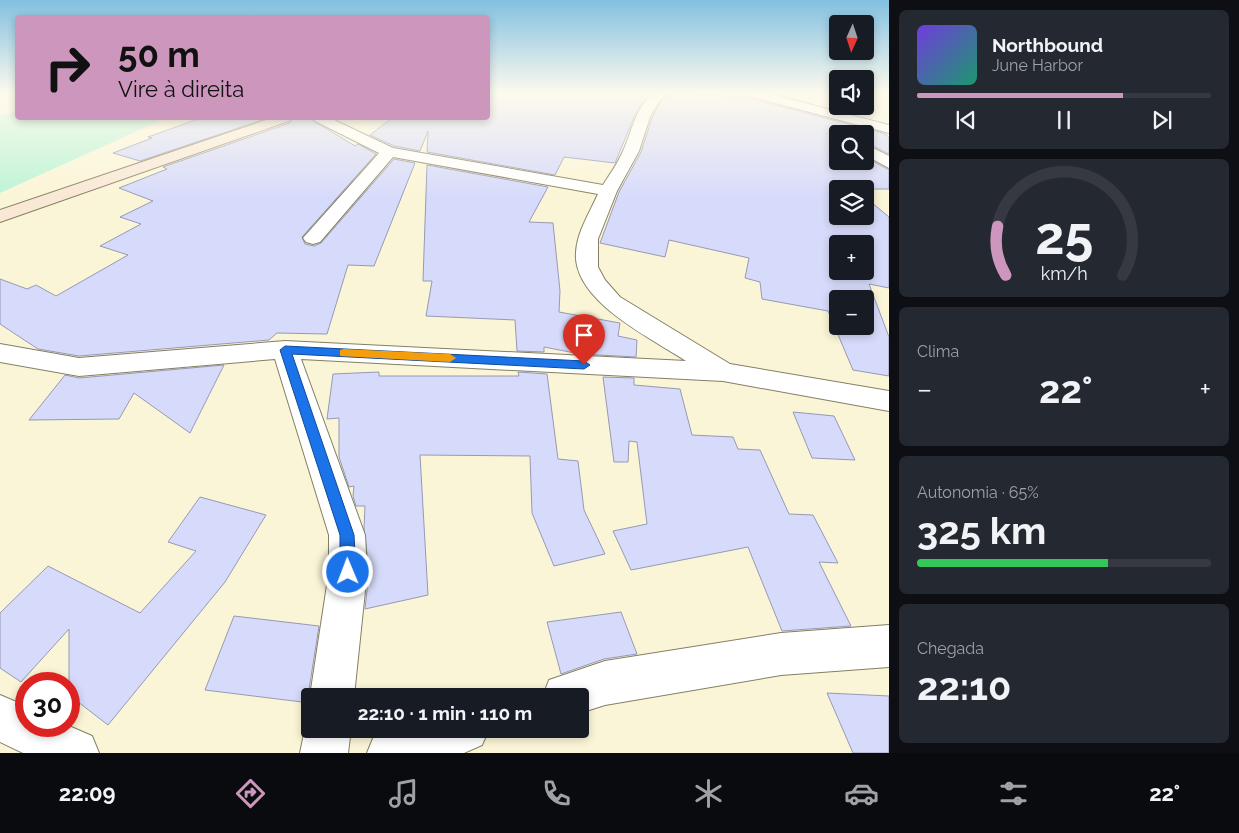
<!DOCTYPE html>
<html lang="pt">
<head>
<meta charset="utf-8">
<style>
  body { margin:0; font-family:Raleway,sans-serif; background:#242831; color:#f1f3f6; height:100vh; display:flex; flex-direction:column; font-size:19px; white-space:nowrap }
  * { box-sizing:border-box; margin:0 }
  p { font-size:16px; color:#9ea1a6 }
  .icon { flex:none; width:28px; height:28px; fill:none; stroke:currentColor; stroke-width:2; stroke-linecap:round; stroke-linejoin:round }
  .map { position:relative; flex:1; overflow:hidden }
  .panel { display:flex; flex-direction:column; gap:10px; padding:10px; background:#0d0f14; width:350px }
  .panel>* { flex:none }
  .top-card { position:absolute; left:15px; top:15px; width:475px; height:105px; border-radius:5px; box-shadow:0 2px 8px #0003; background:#cd96bd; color:#111; overflow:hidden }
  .needle { width:32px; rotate:183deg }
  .buttons { position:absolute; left:829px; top:15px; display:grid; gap:10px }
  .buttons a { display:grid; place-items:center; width:45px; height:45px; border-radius:5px; background:#171b24; box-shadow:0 2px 8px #0003; font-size:25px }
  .speed { position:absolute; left:15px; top:672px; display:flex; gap:10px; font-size:25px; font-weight:700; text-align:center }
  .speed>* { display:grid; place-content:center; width:65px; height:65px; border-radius:50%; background:#171b24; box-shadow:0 2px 8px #0003; line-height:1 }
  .speed .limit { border:8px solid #d22; background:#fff; color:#111 }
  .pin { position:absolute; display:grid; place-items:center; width:42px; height:42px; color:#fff; margin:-51px -21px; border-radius:50% 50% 50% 0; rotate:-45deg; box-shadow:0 0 5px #0007 }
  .pin .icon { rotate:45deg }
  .me { position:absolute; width:55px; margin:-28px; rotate:359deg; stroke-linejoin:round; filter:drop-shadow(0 0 4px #0008) }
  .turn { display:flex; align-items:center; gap:18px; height:105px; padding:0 20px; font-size:22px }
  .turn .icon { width:65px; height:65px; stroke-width:2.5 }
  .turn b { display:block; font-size:35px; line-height:42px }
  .big { font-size:38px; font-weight:700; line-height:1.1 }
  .panel .tile { flex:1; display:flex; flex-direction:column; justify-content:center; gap:8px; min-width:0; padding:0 18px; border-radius:8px; background:#242831 }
  .panel .dial { align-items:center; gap:0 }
  .dial svg { height:130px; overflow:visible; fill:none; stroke:#363941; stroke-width:7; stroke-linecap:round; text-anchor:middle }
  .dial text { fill:#f1f3f6; stroke:none }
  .song { display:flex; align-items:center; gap:15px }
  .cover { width:60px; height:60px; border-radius:8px; background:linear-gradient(135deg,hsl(260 70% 55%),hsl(160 70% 35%)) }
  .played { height:5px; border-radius:2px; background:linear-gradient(90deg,#cd96bd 70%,#363941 70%) }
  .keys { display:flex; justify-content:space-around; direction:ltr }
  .heat { display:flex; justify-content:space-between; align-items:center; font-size:28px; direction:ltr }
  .charge { height:8px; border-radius:4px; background:linear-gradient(90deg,#34c759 65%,#363941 0) }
  .trip { position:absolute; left:301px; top:688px; width:288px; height:50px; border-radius:5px; background:#171b24; box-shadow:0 2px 8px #0003; font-weight:700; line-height:50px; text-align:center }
  .dock { display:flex; height:80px; justify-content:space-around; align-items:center; background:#090b0e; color:#9ea1a6 }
  .dock .icon { width:35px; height:35px }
  .dock .active { color:#cd96bd }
  .dock b { font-size:22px; color:#f1f3f6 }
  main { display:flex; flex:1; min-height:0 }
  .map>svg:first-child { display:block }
  .green { fill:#bdf4d6 }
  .building { fill:#d7dbfb; stroke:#9699b3; fill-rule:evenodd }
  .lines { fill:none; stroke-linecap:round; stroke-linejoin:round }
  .minor-casing { stroke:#847f64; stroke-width:2 }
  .secondary-casing { stroke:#847f64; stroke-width:2 }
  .minor { fill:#fff; fill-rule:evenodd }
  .secondary { fill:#fae8d6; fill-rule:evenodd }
  .route { fill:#1a73e8; stroke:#114b97 }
  .slow { fill:#f59e0b }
</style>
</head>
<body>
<main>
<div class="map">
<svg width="889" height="753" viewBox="0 0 889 753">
  <rect width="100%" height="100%" fill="#fbf5d7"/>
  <path class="green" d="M 17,110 L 18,118 L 166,118 L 0,193 L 0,116 Z"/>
  <path class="building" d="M 488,93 L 652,93 L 637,110 L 615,163 L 564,157 L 555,175 L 427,152 L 428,131 L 420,151 L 394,146 L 370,135 L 392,118 L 488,118 Z
    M 671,93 L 748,98 L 883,133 L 889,137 L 889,154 L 865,142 L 865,134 L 838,134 L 838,161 L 865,161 L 865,157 L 889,170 L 889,189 L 838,189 L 838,216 L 865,216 L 865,197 L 889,217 L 889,288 L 869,284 L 889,337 L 889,376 L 853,370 L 828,311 L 762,299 L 760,282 L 745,278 L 749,258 L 669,240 L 665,257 L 600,243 L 619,192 L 641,152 L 652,118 L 661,101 ZM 838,244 L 865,244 L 865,271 L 838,271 ZM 838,299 L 865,299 L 865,326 L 838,326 Z
    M 201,118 L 268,118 L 140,161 L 113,153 L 152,138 L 148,137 Z
    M 293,118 L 309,118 L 355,146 L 358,144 L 376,154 L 302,237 L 305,244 L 314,246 L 321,243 L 394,159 L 415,163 L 374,266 L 348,265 L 327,334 L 277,333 L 269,340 L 79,356 L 38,349 L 0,324 L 0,279 L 27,289 L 36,285 L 56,296 L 128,255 L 100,246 L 141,224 L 120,217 L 153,201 L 119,188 L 167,169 L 163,167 L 290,123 Z
    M 427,165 L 548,187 L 529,222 L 553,223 L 560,291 L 559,312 L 620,323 L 618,336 L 637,340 L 636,357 L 580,354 L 544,347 L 544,352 L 517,351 L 515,320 L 426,316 L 432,281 L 423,281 Z
    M 224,365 L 190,433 L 134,393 L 119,419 L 29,420 L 65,375 L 79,378 Z
    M 379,372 L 379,376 L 519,376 L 518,372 L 547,374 L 558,459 L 578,461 L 584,510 L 605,554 L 554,566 L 532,513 L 530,456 L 420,455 L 428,595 L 365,609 L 369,572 L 364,528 L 365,506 L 356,506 L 353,496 L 354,486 L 349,487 L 339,457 L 339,418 L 327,419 L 333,374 Z
    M 603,377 L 634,378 L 634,385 L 680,389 L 692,435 L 733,437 L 738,449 L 760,450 L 789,514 L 813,515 L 838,563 L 819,562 L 851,626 L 782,631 L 748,547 L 631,570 L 613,531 L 647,524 L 637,442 L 629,441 L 628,462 L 614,462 Z
    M 793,412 L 834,416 L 855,460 L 812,458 Z
    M 200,497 L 266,515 L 225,582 L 108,725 L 69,695 L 69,629 L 21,682 L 0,668 L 0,613 L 48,566 L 140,613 L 196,551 L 168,542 Z
    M 621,612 L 637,654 L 604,659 L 561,674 L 547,622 Z
    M 234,616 L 319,626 L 308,696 L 310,703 L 205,690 Z
    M 827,693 L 889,696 L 889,753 L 853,753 Z"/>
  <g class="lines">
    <g class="minor-casing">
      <path id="minor" d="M 655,93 L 669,93 L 660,100 L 650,117 L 639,151 L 617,191 L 598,239 L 598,267 L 605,280 L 620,297 L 730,364 L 889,391 L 889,411 L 723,381 L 301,359 L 365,535 L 367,572 L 354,696 L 310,696 L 329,572 L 329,535 L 275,359 L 79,376 L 0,362 L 0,344 L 79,358 L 285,341 L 686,361 C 651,338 572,301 576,252 C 577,232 590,212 598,194 L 393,157 L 320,242 L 313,244 L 306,242 L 303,238 L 379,153 L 315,121 L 314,118 L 330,118 L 393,148 L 603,185 C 610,174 618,163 623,151 C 632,132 636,104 655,93 Z
        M 747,93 L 766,93 L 889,125 L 889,133 L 749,96 Z
        M 865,144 L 889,156 L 889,168 L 865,155 Z
        M 889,625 L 889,667 L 781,675 L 605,705 L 580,713 L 580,696 L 543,696 L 549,680 L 605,661 L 781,633 Z
        M 0,695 L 26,706 L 26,726 L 69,726 L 92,736 L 99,753 L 23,753 L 0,742 Z
        M 310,716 L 310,729 L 351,729 L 348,753 L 300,753 L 305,729 Z
        M 392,729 L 489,729 L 482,745 L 464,753 L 367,753 L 374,736 Z"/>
    </g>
    <g class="secondary-casing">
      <path id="secondary" d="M 272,118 L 291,118 L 289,121 L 0,222 L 0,210 Z"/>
    </g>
    <use href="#minor" class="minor"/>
    <use href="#secondary" class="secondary"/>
  </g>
  <linearGradient id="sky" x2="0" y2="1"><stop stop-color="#82c0e1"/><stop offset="0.47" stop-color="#fdfaed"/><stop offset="1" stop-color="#fdfaed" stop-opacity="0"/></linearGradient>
  <rect width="889" height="198" fill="url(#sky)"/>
  <path class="route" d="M 285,346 L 584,361 L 590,365 L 584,369 L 292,354 L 354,535 L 356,572 L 353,577 L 348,580 L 342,577 L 340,572 L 340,535 L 280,350 Z"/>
  <path class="slow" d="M 344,349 L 450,354 L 456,358 L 450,362 L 340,356 L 340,350 Z"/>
</svg>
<div class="buttons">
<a><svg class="needle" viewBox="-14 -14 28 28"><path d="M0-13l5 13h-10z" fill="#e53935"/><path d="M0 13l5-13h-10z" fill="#9ea1a6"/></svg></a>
<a><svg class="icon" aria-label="sound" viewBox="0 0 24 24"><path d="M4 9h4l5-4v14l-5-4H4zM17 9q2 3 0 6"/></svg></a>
<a><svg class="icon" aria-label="search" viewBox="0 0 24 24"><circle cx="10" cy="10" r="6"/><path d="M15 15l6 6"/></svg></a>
<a><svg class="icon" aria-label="layers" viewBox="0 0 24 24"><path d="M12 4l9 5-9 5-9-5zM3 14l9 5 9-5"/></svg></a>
<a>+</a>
<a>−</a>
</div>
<div class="speed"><div class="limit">30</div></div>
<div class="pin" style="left:584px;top:365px;background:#d93025"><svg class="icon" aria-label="arrive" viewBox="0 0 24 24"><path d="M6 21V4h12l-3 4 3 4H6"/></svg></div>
<svg class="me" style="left:348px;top:572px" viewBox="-20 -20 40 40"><circle r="17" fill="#1a73e8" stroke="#fff" stroke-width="3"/><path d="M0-11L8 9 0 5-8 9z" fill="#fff"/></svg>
<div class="trip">22:10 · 1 min · 110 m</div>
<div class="top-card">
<div class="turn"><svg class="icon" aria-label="right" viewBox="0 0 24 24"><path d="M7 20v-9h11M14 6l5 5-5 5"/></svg><div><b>50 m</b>Vire à direita</div></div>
</div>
</div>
<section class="panel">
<div class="tile">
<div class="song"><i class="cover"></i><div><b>Northbound</b><p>June Harbor</p></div></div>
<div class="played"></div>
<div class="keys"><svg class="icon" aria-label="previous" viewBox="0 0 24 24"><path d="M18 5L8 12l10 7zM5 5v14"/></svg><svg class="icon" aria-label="pause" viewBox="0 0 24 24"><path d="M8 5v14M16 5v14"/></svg><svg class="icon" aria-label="next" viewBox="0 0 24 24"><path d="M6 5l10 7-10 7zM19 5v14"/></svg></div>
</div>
<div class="tile dial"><svg viewBox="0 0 100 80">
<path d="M14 69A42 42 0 1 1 86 69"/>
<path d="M14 69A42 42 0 0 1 9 39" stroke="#cd96bd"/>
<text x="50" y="56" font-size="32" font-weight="700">25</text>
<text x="50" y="72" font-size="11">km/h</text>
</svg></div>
<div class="tile"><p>Clima</p>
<div class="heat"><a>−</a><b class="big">22°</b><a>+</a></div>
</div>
<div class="tile"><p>Autonomia · 65%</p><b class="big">325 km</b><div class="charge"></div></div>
<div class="tile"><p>Chegada</p><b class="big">22:10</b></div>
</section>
</main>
<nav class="dock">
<b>22:09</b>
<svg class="icon active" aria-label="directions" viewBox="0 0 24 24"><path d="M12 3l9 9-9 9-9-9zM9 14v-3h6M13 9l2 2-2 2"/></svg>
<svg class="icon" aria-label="music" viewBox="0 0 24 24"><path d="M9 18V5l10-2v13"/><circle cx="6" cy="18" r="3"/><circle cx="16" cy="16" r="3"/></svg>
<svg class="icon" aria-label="phone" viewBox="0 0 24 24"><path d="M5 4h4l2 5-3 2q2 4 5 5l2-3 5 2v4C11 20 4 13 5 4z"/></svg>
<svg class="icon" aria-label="climate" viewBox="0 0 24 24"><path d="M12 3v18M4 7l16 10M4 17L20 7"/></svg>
<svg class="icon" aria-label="car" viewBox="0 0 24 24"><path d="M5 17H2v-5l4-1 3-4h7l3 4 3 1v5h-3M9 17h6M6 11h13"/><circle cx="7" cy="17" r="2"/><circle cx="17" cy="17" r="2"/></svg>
<svg class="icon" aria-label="filters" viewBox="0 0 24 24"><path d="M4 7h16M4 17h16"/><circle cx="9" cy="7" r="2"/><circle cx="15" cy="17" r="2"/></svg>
<b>22°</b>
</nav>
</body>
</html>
